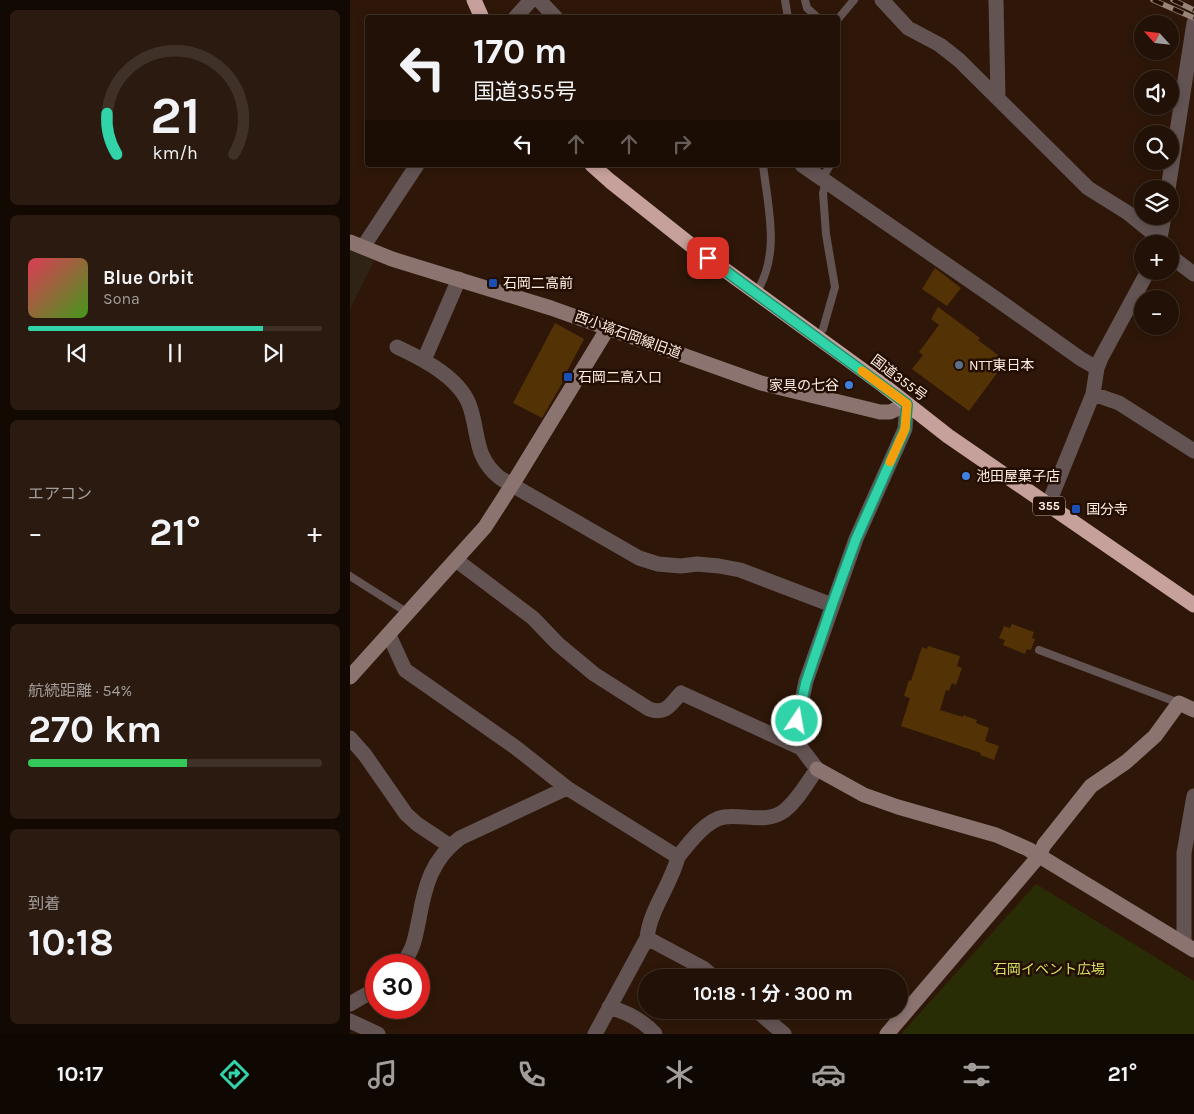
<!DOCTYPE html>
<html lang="ja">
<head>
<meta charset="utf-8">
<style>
  body { margin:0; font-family:Karla,"Noto Sans JP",sans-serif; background:#2a1a10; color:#f1f3f6; height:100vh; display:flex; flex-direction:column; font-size:19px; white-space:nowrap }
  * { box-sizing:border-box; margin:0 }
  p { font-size:16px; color:#a29d9b }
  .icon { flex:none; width:28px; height:28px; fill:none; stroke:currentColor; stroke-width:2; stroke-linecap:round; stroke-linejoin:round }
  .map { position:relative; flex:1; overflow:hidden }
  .details { display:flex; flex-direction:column; gap:10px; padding:10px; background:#130903; width:350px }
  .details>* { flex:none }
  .top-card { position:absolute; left:15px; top:15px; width:475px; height:152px; border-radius:5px; box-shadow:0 2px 8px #0003,0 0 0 1px #3f3128; background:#221106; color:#f1f3f6; overflow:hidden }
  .needle { width:32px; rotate:297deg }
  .tools { position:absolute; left:784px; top:15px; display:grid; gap:10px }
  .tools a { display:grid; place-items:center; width:45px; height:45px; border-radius:50%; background:#221106; box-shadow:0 2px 8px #0003,0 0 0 1px #3f3128; font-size:25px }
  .speed { position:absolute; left:15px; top:954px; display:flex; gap:10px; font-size:25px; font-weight:700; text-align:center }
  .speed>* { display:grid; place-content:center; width:65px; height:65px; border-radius:50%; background:#221106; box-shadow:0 2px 8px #0003,0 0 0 1px #3f3128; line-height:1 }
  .speed .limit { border:8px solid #d22; background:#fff; color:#111 }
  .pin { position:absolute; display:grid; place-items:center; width:42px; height:42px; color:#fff; margin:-21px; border-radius:10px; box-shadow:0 2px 8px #0006 }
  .me { position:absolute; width:55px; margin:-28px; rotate:12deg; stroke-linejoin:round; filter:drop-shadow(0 0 4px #0008) }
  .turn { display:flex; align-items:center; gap:18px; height:105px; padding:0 25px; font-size:22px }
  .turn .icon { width:65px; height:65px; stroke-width:2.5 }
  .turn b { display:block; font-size:35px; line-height:42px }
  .lanes { display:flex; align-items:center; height:48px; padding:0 25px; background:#0003; justify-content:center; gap:25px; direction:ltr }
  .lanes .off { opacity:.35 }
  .big { font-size:38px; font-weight:700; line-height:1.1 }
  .details .widget { flex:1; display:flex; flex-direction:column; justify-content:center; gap:8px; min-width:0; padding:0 18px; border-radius:8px; background:#2a1a10 }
  .details .dial { align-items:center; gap:0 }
  .dial svg { height:130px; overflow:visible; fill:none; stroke:#3f3128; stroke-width:7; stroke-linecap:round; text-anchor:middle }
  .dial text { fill:#f1f3f6; stroke:none }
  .song { display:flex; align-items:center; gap:15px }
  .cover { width:60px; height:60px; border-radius:8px; background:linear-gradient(135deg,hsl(350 70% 55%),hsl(100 70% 35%)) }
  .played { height:5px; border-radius:2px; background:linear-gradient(90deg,#31d4a9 80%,#3f3128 80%) }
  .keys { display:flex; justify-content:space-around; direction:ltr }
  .heat { display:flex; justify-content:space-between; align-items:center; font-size:28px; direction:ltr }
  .charge { height:8px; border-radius:4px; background:linear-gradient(90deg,#34c759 54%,#3f3128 0) }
  .trip { position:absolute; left:288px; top:969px; width:270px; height:50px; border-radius:25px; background:#221106; box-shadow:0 2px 8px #0003,0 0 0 1px #3f3128; font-weight:700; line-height:50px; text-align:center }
  .tab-bar { display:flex; height:80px; justify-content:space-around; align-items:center; background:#0e0702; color:#a29d9b }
  .tab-bar .icon { width:35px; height:35px }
  .tab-bar .active { color:#31d4a9 }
  .tab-bar b { font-size:22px; color:#f1f3f6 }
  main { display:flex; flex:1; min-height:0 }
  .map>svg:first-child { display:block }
  .education { fill:#2e2314 }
  .green { fill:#292d05 }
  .building { fill:#533305 }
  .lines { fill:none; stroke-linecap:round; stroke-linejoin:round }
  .lane { stroke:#635453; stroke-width:8 }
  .street { stroke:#635453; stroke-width:15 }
  .secondary { stroke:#8b7370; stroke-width:15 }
  .highway { stroke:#c6a19c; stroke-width:15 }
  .rail-casing { stroke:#978377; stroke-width:5.5 }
  .rail { stroke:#240e02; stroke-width:4; stroke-dasharray:11; stroke-linecap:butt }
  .route-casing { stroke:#208a6e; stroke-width:12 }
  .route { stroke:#31d4a9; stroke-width:9 }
  .slow { stroke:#f59e0b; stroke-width:9 }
  .transit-dot { fill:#1a4fb4; stroke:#240e02; stroke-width:2 }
  .service-dot { fill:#5c6f8a; stroke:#240e02; stroke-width:2 }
  .shop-dot { fill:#3f7fe0; stroke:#240e02; stroke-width:2 }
  .labels { text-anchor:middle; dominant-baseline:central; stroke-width:5; stroke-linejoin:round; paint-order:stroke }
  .shield { fill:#240e02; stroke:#bdaba1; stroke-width:1 }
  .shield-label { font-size:12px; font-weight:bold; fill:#ffeee5 }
  .poi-label { font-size:14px; fill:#ffeee5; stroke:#240e02; text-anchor:start }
  .street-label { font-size:14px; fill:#ffeee5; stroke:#240e02 }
  .park-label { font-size:14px; fill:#d2e162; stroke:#240e02 }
</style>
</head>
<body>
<main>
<section class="details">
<div class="widget dial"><svg viewBox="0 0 100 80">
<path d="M14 69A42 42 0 1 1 86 69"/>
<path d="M14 69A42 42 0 0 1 8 44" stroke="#31d4a9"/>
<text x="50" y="56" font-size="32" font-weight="700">21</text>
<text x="50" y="72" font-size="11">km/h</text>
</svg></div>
<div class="widget">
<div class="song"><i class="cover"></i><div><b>Blue Orbit</b><p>Sona</p></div></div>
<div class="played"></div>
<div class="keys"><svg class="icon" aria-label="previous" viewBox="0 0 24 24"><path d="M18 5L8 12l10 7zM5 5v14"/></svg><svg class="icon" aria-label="pause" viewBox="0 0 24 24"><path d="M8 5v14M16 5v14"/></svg><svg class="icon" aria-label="next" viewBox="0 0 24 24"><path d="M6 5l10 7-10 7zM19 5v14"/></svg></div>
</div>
<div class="widget"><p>エアコン</p>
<div class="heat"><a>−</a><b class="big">21°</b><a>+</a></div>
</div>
<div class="widget"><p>航続距離 · 54%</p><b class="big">270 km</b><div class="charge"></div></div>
<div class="widget"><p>到着</p><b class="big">10:18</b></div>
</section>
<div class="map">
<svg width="844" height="1034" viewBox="0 0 844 1034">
  <rect width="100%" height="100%" fill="#2e1708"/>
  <path class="education" d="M 0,249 L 24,261 L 0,309 Z"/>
  <path class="green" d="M 686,884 L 844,981 L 844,1034 L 551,1034 Z"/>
  <path class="building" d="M 585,268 L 611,288 L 597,306 L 572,289 Z
    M 588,307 L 630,338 L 628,340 L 656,361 L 619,411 L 562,369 L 573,355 L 569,352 L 589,325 L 581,319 Z
    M 205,323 L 234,339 L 213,379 L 214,380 L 192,418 L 163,403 Z
    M 662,624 L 684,632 L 682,638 L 685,639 L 681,650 L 677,649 L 675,654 L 653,645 L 655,640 L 649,638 L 654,626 L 660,628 Z
    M 578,646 L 610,656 L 607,666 L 612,668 L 606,685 L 602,683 L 599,691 L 596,690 L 590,710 L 613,717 L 613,715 L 627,720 L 626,723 L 639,728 L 635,741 L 649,746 L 644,760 L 630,755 L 631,753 L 551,726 L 560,698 L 554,696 L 559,680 L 561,681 L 572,647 L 577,649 Z"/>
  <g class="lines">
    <path class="lane" d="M 435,0 L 438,18
      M 455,0 L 457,8 L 468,18
      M 488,19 L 504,0
      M 472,179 L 480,165
      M 406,293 C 431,254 418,208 413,165
      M 473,329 L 485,287 L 476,234 L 473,193 L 476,182
      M 0,576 L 58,613
      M 689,650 L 829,703"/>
    <path class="street" d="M 189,0 L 206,18
      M 532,0 L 558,28 L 590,45 L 609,60 L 738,188 L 778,213 L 810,239
      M 646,0 L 648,98
      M 165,18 L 181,0
      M 452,165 L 645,298 L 731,359 L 747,368
      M 818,189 L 844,23
      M 809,244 L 814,216
      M 13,247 L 67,165
      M 820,256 L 844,274
      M 47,347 C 73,359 113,379 121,410 C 129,437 125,458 150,478 L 289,558 L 308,564 L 331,566 L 347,564 L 369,566 L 390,570 L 482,605
      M 74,360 L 109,279
      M 743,394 L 769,403 L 844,451
      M 698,505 L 743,394 L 747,368 L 751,358 L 798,271
      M 39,635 L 55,670 L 165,747 L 217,788
      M 0,738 L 15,755 L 56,814 L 67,824 L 100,846
      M 451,748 L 445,732 L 456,681 L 506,539 L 555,429 L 557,404
      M 297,938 L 353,968 L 365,978
      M 834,944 L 834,853 L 844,796
      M 51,965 C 64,950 65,938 69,919 C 75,885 82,859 110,838 L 217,788 L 328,857 C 339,843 356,820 374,817 C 394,814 416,824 434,811 C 448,800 457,783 467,769 L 451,748 L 331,693 C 320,705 316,715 299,709 L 244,674 L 208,644 L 183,618 L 106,560
      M 0,1004 L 26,989
      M 259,1007 C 276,1012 293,1020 305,1034
      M 406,1010 L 434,1034
      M 0,1021 L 28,1034
      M 245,1034 L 297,938 C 300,909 321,885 328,857"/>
    <path class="secondary" d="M 0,242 L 42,259 L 201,308 L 411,383 L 530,412 L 540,412 L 557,404
      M 0,677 L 135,527 L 162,485 L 258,328
      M 467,769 L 514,795 L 548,807 L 646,835 L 678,849 L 844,950
      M 537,1034 L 689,856 L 694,845 L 741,786 L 776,762 L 805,736 L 829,703 L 844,710"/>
    <path class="highway" d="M 124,0 L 132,18
      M 242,165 L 260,181 L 342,246 L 533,385 L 598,436 L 844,605"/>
    <g class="rail-casing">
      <path id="rail" d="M 803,0 L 844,18
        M 823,0 L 844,10"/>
    </g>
    <use href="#rail" class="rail"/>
  </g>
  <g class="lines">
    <g class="route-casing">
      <path id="route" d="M 358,258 L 557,404 L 555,429 L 506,539 L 482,605 L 456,682 L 447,721"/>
    </g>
    <use href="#route" class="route"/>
    <path class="slow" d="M 512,371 L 557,404 L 555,429 L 540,462"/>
  </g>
  <g class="transit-dot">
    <rect x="138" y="278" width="10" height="10" rx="2.5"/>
    <rect x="213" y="372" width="10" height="10" rx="2.5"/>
    <rect x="721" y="504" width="10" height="10" rx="2.5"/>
  </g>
  <circle class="service-dot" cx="609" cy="365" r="5"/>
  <g class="shop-dot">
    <circle cx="499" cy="385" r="5"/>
    <circle cx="616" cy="476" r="5"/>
  </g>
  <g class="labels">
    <rect class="shield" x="683" y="496.5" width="32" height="19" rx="4"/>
    <g class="shield-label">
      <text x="699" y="506">355</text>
    </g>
    <g class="poi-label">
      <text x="153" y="283">石岡二高前</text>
      <text x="619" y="365">NTT東日本</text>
      <text x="228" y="377">石岡二高入口</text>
      <text x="489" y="385" text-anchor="end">家具の七谷</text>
      <text x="626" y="476">池田屋菓子店</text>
      <text x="736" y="509">国分寺</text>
    </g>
    <g class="street-label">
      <text transform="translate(278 335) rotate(20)">西小塙石岡線旧道</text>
      <text transform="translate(549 378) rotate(37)">国道355号</text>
    </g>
    <g class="park-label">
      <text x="699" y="969">石岡イベント広場</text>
    </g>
  </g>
</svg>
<div class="tools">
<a><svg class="needle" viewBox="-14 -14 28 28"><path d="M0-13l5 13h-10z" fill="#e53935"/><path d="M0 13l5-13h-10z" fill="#a29d9b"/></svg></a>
<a><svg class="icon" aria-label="sound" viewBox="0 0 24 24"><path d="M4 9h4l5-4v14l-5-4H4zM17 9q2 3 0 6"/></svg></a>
<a><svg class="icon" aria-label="search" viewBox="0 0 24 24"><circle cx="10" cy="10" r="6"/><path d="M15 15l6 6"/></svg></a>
<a><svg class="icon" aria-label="layers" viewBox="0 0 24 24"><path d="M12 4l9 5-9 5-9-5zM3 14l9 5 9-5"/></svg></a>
<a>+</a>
<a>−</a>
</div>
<div class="speed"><div class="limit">30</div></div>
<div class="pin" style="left:358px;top:258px;background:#d93025"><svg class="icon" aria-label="arrive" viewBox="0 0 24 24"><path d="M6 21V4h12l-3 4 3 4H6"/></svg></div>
<svg class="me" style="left:447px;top:721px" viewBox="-20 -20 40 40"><circle r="17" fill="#31d4a9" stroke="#fff" stroke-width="3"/><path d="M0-11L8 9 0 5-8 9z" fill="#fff"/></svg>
<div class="trip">10:18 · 1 分 · 300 m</div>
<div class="top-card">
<div class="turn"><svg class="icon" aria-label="left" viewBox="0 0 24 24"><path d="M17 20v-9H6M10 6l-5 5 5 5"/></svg><div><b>170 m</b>国道355号</div></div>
<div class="lanes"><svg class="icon" aria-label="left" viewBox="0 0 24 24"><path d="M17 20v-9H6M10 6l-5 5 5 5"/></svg><svg class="icon off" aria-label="ahead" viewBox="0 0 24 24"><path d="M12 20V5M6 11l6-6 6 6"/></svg><svg class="icon off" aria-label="ahead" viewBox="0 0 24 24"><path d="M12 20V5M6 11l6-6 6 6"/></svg><svg class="icon off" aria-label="right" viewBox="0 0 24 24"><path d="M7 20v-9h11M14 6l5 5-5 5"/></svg></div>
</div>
</div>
</main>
<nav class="tab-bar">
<b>10:17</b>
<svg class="icon active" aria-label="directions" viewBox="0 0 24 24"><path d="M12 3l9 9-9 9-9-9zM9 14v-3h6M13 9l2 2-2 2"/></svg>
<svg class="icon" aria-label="music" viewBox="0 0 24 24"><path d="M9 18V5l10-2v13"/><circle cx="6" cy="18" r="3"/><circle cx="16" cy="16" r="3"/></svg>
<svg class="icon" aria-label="phone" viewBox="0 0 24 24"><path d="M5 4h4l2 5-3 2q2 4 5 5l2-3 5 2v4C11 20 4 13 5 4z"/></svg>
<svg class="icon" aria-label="climate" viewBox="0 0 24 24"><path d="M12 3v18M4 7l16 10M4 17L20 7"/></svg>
<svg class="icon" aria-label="car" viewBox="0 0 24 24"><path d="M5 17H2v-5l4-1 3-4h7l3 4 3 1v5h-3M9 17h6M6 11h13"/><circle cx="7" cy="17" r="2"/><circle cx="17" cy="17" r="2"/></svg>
<svg class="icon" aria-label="filters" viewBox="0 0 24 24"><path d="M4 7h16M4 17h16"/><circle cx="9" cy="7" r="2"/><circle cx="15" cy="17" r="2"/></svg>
<b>21°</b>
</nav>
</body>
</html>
